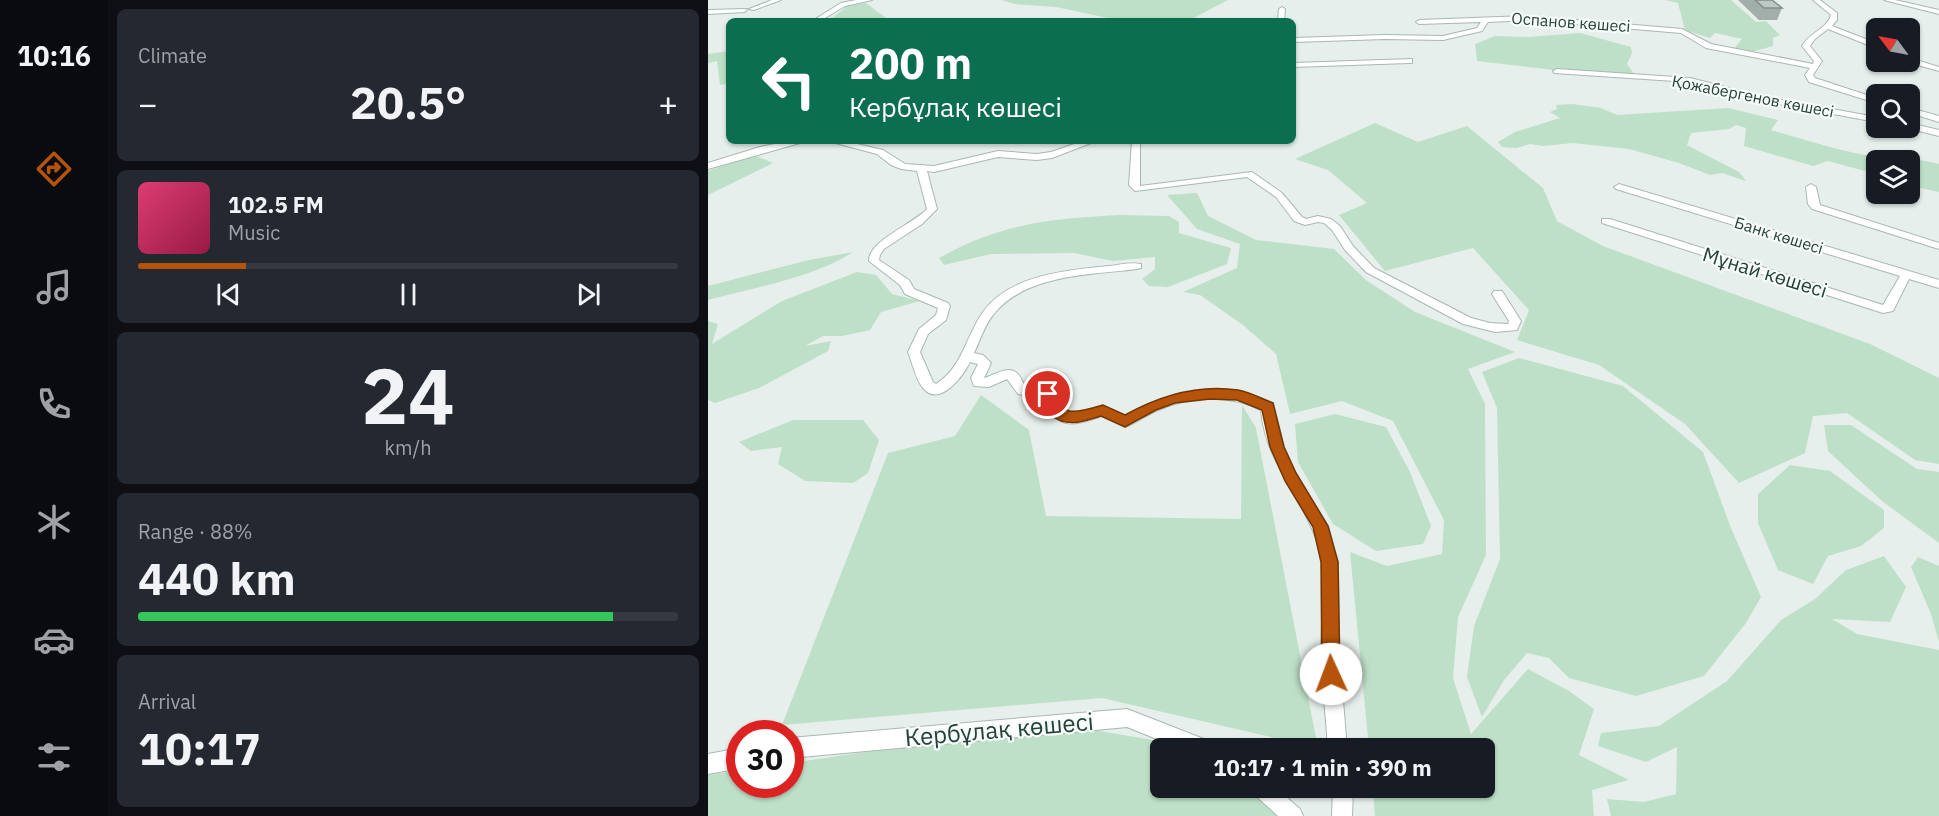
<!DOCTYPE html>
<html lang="en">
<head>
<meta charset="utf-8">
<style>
  body { margin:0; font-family:"IBM Plex Sans",sans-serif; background:#242831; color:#f1f3f6; height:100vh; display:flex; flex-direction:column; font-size:22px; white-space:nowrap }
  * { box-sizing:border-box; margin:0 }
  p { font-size:20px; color:#9ea1a6 }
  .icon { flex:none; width:33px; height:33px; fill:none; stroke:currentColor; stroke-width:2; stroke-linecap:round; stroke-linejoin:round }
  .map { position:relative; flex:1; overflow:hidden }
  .drawer { display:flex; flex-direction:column; gap:9px; padding:9px; background:#0d0f14; width:600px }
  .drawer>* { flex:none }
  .banner { position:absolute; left:18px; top:18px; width:570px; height:126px; border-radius:9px; box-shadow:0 2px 4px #0004; background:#0b6e4f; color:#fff; overflow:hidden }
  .needle { width:39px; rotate:302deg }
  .controls { position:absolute; left:1158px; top:18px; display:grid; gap:12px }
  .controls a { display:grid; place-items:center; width:54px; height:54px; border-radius:9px; background:#171b24; box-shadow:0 2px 4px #0004; font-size:30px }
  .speed { position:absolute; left:18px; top:720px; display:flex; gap:12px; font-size:30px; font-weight:700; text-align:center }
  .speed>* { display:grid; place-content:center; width:78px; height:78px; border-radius:50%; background:#171b24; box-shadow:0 2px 4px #0004; line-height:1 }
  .speed .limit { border:9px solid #d22; background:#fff; color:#111 }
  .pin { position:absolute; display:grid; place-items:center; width:51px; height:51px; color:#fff; margin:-26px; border:3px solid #fff; border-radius:50%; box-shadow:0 2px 6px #0007 }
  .me { position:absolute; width:66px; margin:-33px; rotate:358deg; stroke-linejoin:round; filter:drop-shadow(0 0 4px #0008) }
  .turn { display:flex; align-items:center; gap:21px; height:126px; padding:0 24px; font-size:27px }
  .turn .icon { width:78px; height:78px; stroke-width:2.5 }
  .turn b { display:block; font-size:42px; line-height:51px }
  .big { font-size:45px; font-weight:700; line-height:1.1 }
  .drawer .card { flex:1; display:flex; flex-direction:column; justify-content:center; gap:9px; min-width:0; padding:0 21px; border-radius:9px; background:#242831 }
  .drawer .dial { align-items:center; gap:0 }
  .dial b { font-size:78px; line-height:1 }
  .song { display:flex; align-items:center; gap:18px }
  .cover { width:72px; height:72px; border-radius:9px; background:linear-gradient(135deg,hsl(340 70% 55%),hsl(340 70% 35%)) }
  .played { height:6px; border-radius:3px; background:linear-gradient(90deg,#b45309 20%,#363941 20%) }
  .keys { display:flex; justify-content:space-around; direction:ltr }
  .heat { display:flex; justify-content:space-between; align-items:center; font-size:33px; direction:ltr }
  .charge { height:9px; border-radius:4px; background:linear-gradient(90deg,#34c759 88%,#363941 0) }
  .trip { position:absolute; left:442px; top:738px; width:345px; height:60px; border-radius:9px; background:#171b24; box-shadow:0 2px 4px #0004; font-weight:700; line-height:60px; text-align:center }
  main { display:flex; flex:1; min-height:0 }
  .menu { display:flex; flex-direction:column; width:108px; justify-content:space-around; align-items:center; background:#090b0e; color:#9ea1a6 }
  .menu .icon { width:42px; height:42px }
  .menu .on { color:#b45309 }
  .menu b { font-size:27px; color:#f1f3f6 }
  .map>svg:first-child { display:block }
  .green { fill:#bfe0c8 }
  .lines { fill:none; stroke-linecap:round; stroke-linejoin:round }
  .minor-casing { stroke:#a8b8b2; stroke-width:2 }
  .minor { fill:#fff; fill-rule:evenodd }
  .wall { fill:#a1aea9 }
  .building { fill:#bbcac4; stroke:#838d89; stroke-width:1.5 }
  .route { fill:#b45309; stroke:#753606; stroke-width:1.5 }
  .labels { text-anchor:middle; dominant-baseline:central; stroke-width:4.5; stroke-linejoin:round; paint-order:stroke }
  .far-street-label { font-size:16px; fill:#24423a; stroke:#f7fbf9 }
  .street-label { font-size:20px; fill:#24423a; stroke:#f7fbf9 }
  .near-street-label { font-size:24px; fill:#24423a; stroke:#f7fbf9 }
</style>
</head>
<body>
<main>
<nav class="menu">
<b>10:16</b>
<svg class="icon on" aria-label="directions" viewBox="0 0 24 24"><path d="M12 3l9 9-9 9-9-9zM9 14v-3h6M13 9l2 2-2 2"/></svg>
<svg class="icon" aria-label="music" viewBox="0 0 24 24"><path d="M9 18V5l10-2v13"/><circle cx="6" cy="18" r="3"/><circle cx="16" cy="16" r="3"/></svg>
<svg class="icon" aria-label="phone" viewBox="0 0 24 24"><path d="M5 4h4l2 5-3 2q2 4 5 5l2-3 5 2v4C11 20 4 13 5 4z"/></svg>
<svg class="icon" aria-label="climate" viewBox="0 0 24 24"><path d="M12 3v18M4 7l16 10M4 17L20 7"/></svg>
<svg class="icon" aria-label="car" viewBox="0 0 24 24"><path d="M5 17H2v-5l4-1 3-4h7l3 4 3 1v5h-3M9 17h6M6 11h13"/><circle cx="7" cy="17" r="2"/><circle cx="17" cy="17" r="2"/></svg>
<svg class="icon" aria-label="filters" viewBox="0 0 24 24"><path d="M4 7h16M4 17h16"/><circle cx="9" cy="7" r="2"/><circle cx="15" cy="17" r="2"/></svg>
</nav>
<section class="drawer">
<div class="card"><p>Climate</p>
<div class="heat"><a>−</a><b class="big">20.5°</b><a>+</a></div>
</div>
<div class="card">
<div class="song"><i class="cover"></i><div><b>102.5 FM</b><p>Music</p></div></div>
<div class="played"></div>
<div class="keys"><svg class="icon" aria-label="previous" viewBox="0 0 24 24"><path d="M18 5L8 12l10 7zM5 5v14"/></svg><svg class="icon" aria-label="pause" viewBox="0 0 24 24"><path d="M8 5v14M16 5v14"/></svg><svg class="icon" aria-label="next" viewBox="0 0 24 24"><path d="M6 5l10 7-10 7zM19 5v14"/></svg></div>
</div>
<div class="card dial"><b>24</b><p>km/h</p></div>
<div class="card"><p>Range · 88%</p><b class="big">440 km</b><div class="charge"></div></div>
<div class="card"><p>Arrival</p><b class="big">10:17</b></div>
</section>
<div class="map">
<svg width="1231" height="816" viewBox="0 0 1231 816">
  <rect width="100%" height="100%" fill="#e6efeb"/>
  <path class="green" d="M 294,0 L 520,0 L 480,21 L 414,21 L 348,7 L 306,4 Z
    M 957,0 L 1023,0 L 1048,22 L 1058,21 L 1072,35 L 1065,38 L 1065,46 L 1040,53 L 1025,50 L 1034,39 L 1007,33 L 1002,38 L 977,30 L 970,3 Z
    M 158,3 L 182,21 L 121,21 L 139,6 Z
    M 872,33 L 923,47 L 924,53 L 919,64 L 926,74 L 846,70 L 769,61 L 767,44 L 787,36 L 820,37 Z
    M 21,51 L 21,83 L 12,85 L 9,61 L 0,63 L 0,54 Z
    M 865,104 L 893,108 L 909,115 L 1020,108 L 1070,120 L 1063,130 C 1094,139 1125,149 1157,155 C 1182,159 1207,157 1231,164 L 1231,192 L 1208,187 L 1202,184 L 1202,160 L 1168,160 L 1168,174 L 1120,161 L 1105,166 L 1036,146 L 1038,128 L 1028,125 L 1021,129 L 983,133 L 979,145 L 1031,172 L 1038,181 L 1014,173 L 1002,175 L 971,163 L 921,149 L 865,143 L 836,146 L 822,144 L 808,148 L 794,147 L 790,142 L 807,132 L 852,118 L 842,112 L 849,109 L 848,105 Z
    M 667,123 L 710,142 L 759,126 L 835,188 L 849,221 L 895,246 L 1162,344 L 1231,378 L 1231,464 L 1207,460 L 1139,413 L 1105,416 L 1097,453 L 1031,483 L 977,424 L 891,365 L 809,340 L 821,310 L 765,248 L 677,271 L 631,215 L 659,203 L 620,170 L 587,159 Z
    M 46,155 L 65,163 L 0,195 L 0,171 Z
    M 489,193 L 500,216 L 548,240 L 626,249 L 658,280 L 707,312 L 807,352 L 760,369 L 777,404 L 778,555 L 750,617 L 745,678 L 763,734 L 820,669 L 861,691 L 886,709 L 871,755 L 921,780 L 884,790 L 886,816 L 667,816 L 665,788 L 777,788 L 777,748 L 661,748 L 642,552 L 679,566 L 734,554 L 736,520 L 685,421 L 634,401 L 582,414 L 568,354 L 535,325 L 492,295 L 475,292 L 529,268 L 532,244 L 489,229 L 459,195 Z
    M 412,215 L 461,216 L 471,222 L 471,233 L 523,248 L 519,264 L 460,287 L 441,286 L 434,279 L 447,269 L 447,257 L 405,261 L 366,253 L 283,254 L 236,265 L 231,258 C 294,223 341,219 412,215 Z
    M 145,252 C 110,276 42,289 0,300 L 0,286 L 101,260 Z
    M 149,272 L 168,275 L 184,294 L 212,301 L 173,312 L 162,330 L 134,336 L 115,336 L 97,346 L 123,341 L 120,351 L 51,388 L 7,403 L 0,400 L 0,321 L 10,324 L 4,344 L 74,301 Z
    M 811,358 L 915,386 L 995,452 L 1023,528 L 1053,597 L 1038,623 L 996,676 L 928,696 L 861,678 L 841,658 L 819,653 L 796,680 L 774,717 L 759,677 L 766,626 L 792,559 L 789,408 L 774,372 Z
    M 273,395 L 321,430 L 338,516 L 533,519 L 534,405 L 548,428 L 610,748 L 394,698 L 74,725 L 180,453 L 247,436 Z
    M 627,414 L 678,427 L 702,472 L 723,526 L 715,544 L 668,551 L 625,524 L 590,462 L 587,424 Z
    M 85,420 L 155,420 L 171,440 L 160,473 L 145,483 L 97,481 L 70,464 L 74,447 L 43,451 L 31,442 Z
    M 1116,425 L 1143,425 L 1209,469 L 1231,472 L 1231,543 L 1174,501 L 1120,451 Z
    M 1082,465 L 1122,471 L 1176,510 L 1176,528 L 1153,546 L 1120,556 L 1105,584 L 1070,570 L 1050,523 L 1050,494 Z
    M 1176,556 L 1198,587 L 1182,622 L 1124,619 L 1149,634 L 1231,650 L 1231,816 L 903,816 L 899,799 L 936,802 L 968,794 L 969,747 L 938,762 L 890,746 L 893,733 L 951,726 L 1019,681 L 1073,620 L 1107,599 L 1138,570 Z
    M 1210,557 L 1231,566 L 1231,642 L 1223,614 L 1203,567 Z
    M 334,726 L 362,726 L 492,748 L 453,748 L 453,788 L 540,788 L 576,816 L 0,816 L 0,775 L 31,770 L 32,784 L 82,784 L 83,763 Z"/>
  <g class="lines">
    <g class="minor-casing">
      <path id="minor" d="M 64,0 L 73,0 L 46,10 L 41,9 Z
        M 148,0 L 164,0 L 137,6 L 112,21 L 104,21 L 133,3 Z
        M 1105,0 L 1112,0 L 1129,13 L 1129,20 L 1124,26 L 1168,43 L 1168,47 L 1165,47 L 1120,29 L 1107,39 L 1102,46 L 1114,61 L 1105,75 L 1107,78 L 1168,98 L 1168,103 L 1101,82 L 1097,75 L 1102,68 L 998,48 L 973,33 L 821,20 L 780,22 L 774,31 L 735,40 L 677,39 L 585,42 L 585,38 L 677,35 L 735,36 L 769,28 L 773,22 L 711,24 L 708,22 L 711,20 L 821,16 L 974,29 L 1003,44 L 1105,64 L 1106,61 L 1094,46 C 1102,32 1119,29 1123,15 Z
        M 1176,0 L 1187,0 L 1231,10 L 1231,14 Z
        M 574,7 L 577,9 L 576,21 L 570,21 L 571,9 Z
        M 39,9 L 37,12 L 0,14 L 0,10 Z
        M 1202,58 L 1231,67 L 1231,71 L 1199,62 L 1202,62 Z
        M 704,59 L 704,63 L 701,63 L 585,67 L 585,63 Z
        M 849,69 L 982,78 L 1057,97 L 1168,117 L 1168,122 L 1055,101 L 982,82 L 846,73 L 845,71 Z
        M 1202,108 L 1231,116 L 1231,122 L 1202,113 Z
        M 1202,123 L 1231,130 L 1231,136 L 1199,128 L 1202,128 Z
        M 82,141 L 99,141 L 0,169 L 0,163 L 52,147 Z
        M 120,141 L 136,141 L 175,150 L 197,164 L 226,166 L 290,151 L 329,154 L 343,152 L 375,141 L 388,141 L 344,158 L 329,160 L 290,157 L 226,172 L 219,171 L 229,209 L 214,224 L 176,249 L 172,255 L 171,260 L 201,280 L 206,289 L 240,303 L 242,306 L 238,320 L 220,334 L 212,352 L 225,382 L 228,384 C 254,368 258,336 275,312 C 301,275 359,270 401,266 C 411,265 423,262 433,264 L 433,268 L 429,269 C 382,275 317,274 285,315 C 276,326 272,341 266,353 L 275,355 L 283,363 L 276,378 C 286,376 300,364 310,374 C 314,379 314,383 319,387 L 345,391 L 354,408 L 360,413 L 370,413 L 395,406 L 417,416 C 464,389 514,380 565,403 L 576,447 L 588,474 L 620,526 L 630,562 L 631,654 L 639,748 L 620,748 C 618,716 614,684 613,652 C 613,624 618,588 614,561 C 605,507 558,469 553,410 C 521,394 483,396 450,410 C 438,415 429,423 417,427 L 394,416 C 380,421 358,430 346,416 C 341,411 340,404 336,398 L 310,394 L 299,379 L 281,387 L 266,386 L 263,378 L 270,364 L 262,362 C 255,376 232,408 215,388 C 208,380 204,362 200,352 L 211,329 L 228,315 L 230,308 L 197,294 L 192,285 L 161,261 C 160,241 205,224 219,209 L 209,171 L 193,169 L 183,165 L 169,154 Z
        M 424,141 L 432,141 L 432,186 L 544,172 L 574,193 L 594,217 L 598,219 L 610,216 L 623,219 L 632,226 L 645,246 L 666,268 L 763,318 L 782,323 L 800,324 L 801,321 L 784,294 L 786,291 L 794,291 L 813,321 L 809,330 L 787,332 L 755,324 L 658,272 L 637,250 L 624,230 L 616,223 L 610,222 L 597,225 L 586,221 L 568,197 L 539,177 L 427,191 L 421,185 Z
        M 911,184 L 1231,280 L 1231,288 L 1201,279 L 1185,311 L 1175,313 L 894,223 L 894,219 L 902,219 L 1175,305 L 1192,276 L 908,189 L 906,187 Z
        M 1103,184 L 1108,187 L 1112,205 L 1231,243 L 1231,249 L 1104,209 L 1100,204 L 1098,187 Z
        M 419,709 L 501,741 L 503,748 L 471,748 L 419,727 L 82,758 L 82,738 Z
        M 32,748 L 32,768 L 0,774 L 0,754 Z
        M 544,788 L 568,788 L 592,809 L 595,816 L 570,816 L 547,795 Z
        M 625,788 L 645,788 L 644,816 L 624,816 Z"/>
    </g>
    <use href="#minor" class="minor"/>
  </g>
  <path class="wall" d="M 1030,0 L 1064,0 L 1074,8 L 1069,20 L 1051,20 Z"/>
  <path class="building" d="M 1047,0 L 1064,0 L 1074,8 L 1056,8 Z"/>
  <path class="route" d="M 340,389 C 369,398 336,423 395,405 L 417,415 C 451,396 490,384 530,390 C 542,392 554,399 565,403 L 576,447 L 588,473 L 620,526 L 630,562 L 632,674 L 630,681 L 623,683 L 617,681 L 614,674 L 613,562 L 605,527 L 577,481 L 562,447 L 554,410 L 529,400 L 502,399 L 467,403 L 448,410 L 417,427 L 393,416 C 376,421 360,428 344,416 L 340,402 L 333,394 Z"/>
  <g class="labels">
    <g class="far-street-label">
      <text transform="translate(863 22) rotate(4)">Оспанов көшесі</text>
      <text transform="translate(1045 96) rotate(11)">Қожабергенов көшесі</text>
      <text transform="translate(1071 235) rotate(17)">Банк көшесі</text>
    </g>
    <g class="street-label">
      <text transform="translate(1057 272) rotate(17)">Мұнай көшесі</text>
    </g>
    <g class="near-street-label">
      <text transform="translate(291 729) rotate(-5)">Кербұлақ көшесі</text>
    </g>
  </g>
</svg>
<div class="controls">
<a><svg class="needle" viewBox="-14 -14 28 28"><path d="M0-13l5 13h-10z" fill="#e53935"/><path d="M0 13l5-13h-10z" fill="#9ea1a6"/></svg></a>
<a><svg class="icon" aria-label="search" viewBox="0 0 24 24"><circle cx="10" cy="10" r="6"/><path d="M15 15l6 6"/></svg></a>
<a><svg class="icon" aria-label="layers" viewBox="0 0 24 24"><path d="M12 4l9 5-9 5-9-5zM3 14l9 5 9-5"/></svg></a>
</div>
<div class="speed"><div class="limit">30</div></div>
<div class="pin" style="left:340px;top:394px;background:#d93025"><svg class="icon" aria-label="arrive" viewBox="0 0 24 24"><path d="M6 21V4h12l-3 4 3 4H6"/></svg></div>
<svg class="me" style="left:623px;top:674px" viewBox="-20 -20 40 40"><circle r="19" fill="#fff"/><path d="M0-13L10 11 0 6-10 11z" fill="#b45309"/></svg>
<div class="trip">10:17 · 1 min · 390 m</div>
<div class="banner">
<div class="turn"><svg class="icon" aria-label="left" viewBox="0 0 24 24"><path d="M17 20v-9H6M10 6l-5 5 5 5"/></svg><div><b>200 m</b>Кербұлақ көшесі</div></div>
</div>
</div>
</main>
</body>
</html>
